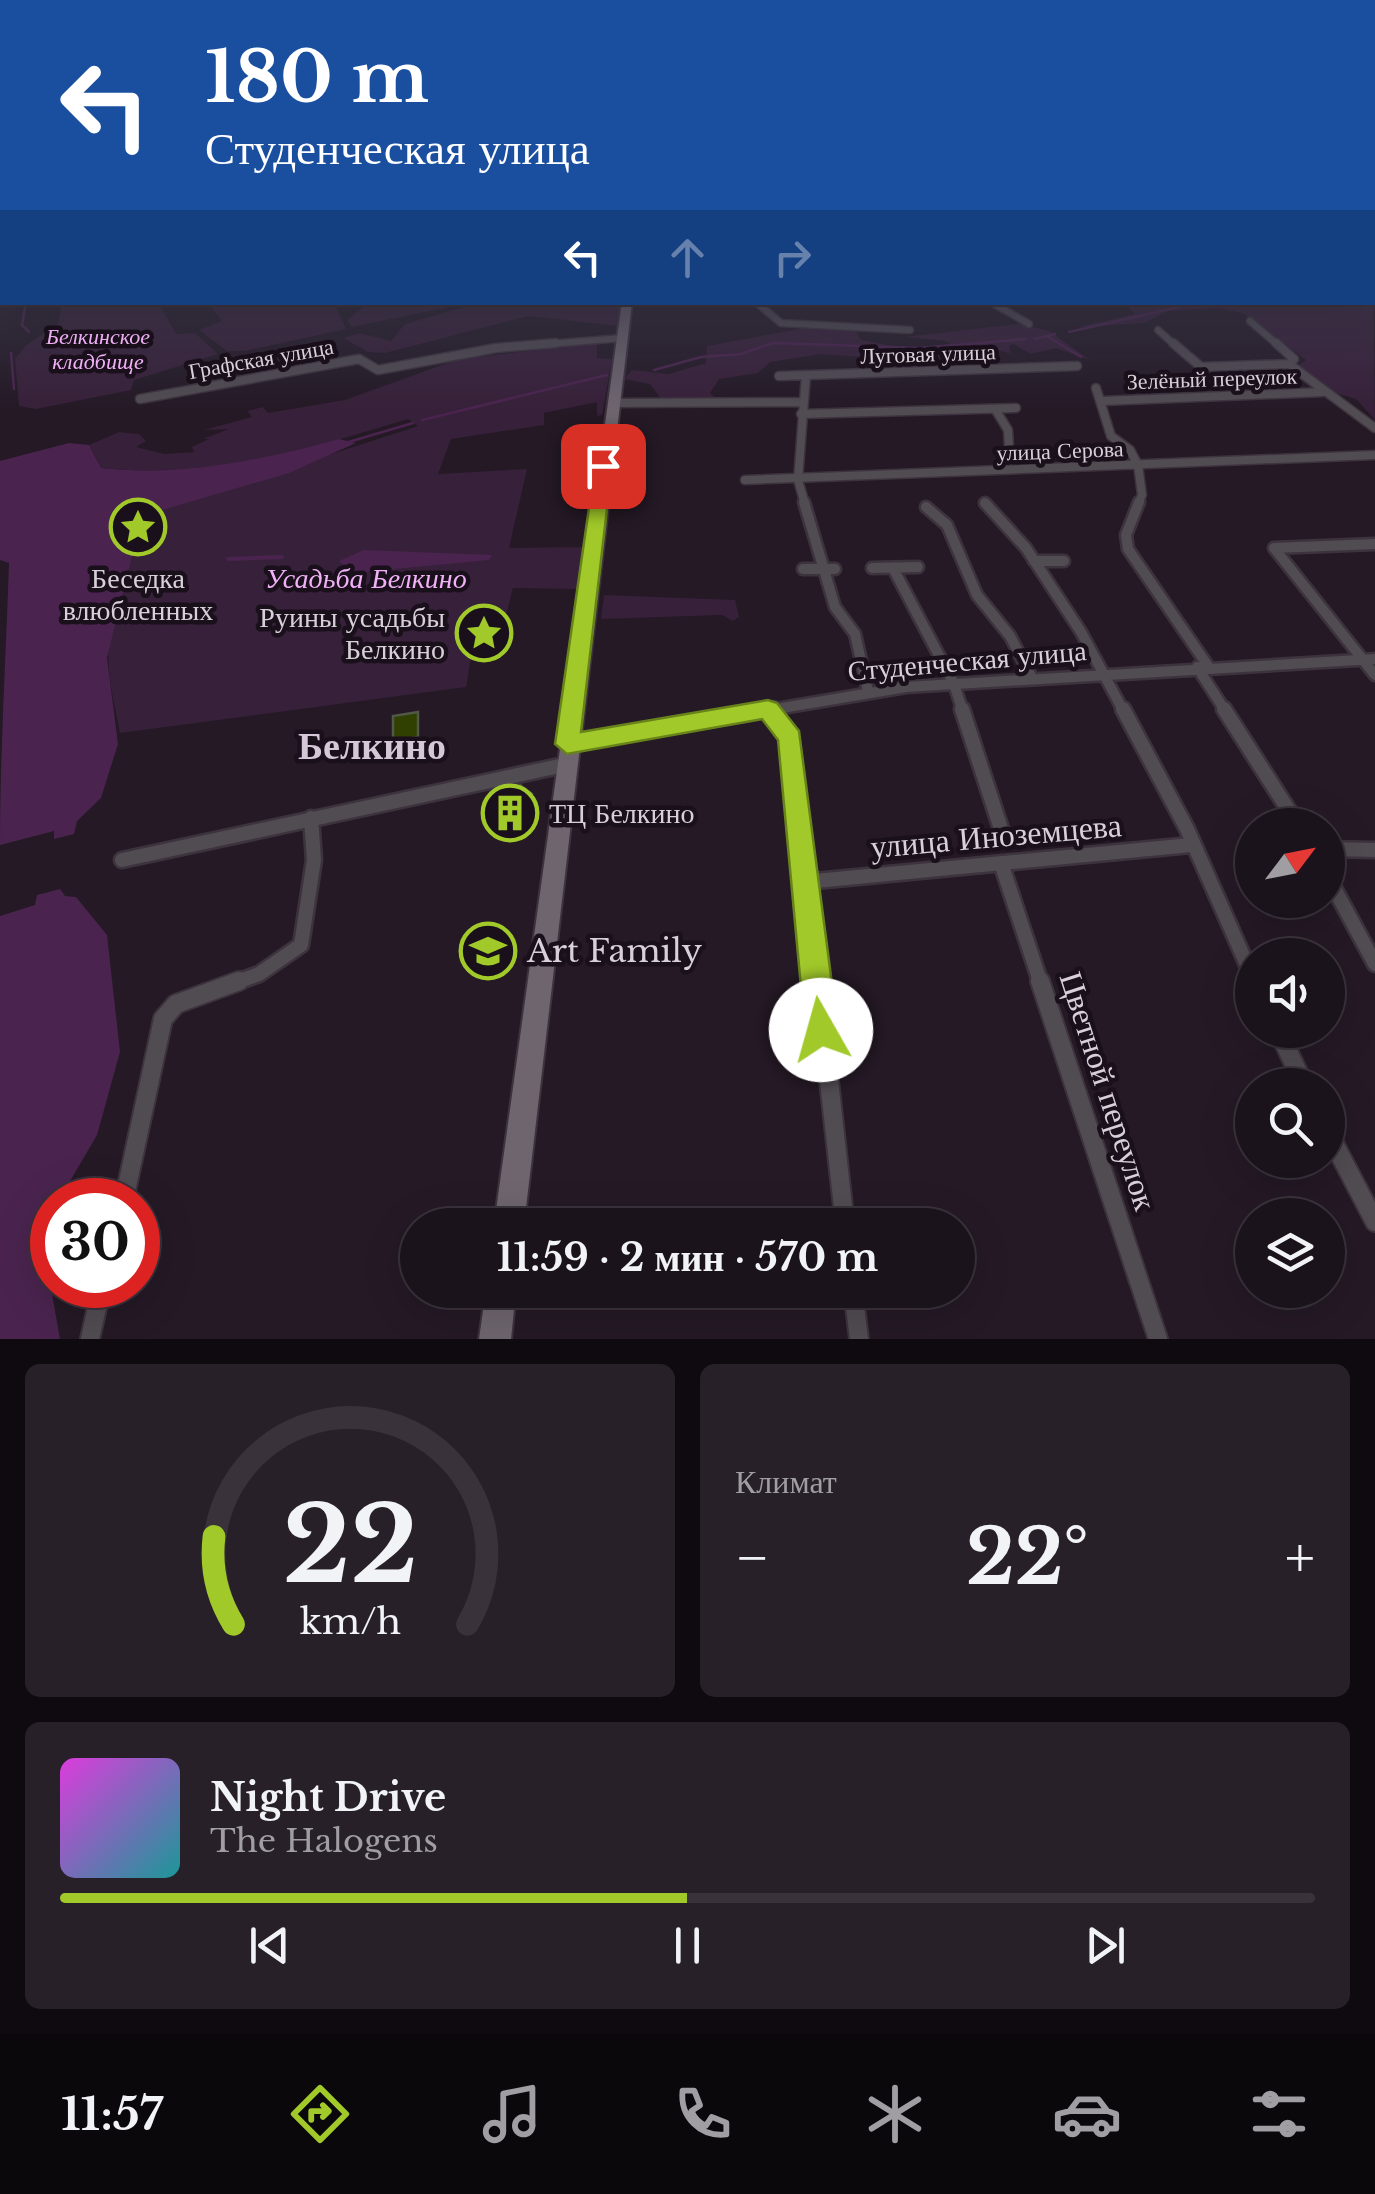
<!DOCTYPE html>
<html lang="ru">
<head>
<meta charset="utf-8">
<style>
  body { margin:0; font-family:"Libre Baskerville",serif; background:#282029; color:#f1f3f6; height:100vh; display:flex; flex-direction:column; font-size:38px; white-space:nowrap }
  * { box-sizing:border-box; margin:0 }
  p { font-size:32px; color:#a09ea3 }
  .icon { flex:none; width:55px; height:55px; fill:none; stroke:currentColor; stroke-width:2; stroke-linecap:round; stroke-linejoin:round }
  .map { position:relative; height:1339px; overflow:hidden }
  .panel { display:flex; flex-direction:column; gap:25px; padding:25px; background:#0f0a0f; flex:1 }
  .panel>* { flex:none }
  .top-card { position:absolute; left:0px; top:0px; width:1375px; height:305px; box-shadow:0 10px 40px #0002,0 0 0 2px #39323b; background:#1a4fa0; color:#fff; overflow:hidden }
  .needle { width:65px; rotate:58deg }
  .controls { position:absolute; left:1235px; top:808px; display:grid; gap:20px }
  .controls a { display:grid; place-items:center; width:110px; height:110px; border-radius:50%; background:#1b131c; box-shadow:0 10px 40px #0002,0 0 0 2px #39323b; font-size:50px }
  .speed { position:absolute; left:30px; top:1178px; display:flex; gap:20px; font-size:50px; font-weight:700; text-align:center }
  .speed>* { display:grid; place-content:center; width:130px; height:130px; border-radius:50%; background:#1b131c; box-shadow:0 10px 40px #0002,0 0 0 2px #39323b; line-height:1 }
  .speed .limit { border:15px solid #d22; background:#fff; color:#111 }
  .pin { position:absolute; display:grid; place-items:center; width:85px; height:85px; color:#fff; margin:-42px; border-radius:20px; box-shadow:0 5px 15px #0006 }
  .me { position:absolute; width:110px; margin:-55px; rotate:353deg; stroke-linejoin:round; filter:drop-shadow(0 0 8px #0008) }
  .turn { display:flex; align-items:center; gap:35px; height:210px; padding:0 40px; font-size:45px }
  .turn .icon { width:130px; height:130px; stroke-width:2.5 }
  .turn b { display:block; font-size:70px; line-height:85px }
  .lanes { display:flex; align-items:center; height:95px; padding:0 40px; background:#0003; justify-content:center; gap:50px; direction:ltr }
  .lanes .off { opacity:.35 }
  .big { font-size:75px; font-weight:700; line-height:1.1 }
  .panel .card { flex:1; display:flex; flex-direction:column; justify-content:center; gap:15px; min-width:0; padding:0 35px; border-radius:15px; background:#282029 }
  .panel .dial { align-items:center; gap:0 }
  .dial svg { height:260px; overflow:visible; fill:none; stroke:#39323b; stroke-width:7; stroke-linecap:round; text-anchor:middle }
  .dial text { fill:#f1f3f6; stroke:none }
  .song { display:flex; align-items:center; gap:30px }
  .cover { width:120px; height:120px; border-radius:15px; background:linear-gradient(135deg,hsl(300 70% 55%),hsl(180 70% 35%)) }
  .played { height:10px; border-radius:5px; background:linear-gradient(90deg,#a1c92a 50%,#39323b 50%) }
  .keys { display:flex; justify-content:space-around; direction:ltr }
  .heat { display:flex; justify-content:space-between; align-items:center; font-size:55px; direction:ltr }
  .panel .tiles { flex:1; display:grid; gap:25px; grid-template-columns:1fr 1fr }
  .card:last-child { grid-column:span 2 }
  .trip { position:absolute; left:400px; top:1208px; width:575px; height:100px; border-radius:50px; background:#1b131c; box-shadow:0 10px 40px #0002,0 0 0 2px #39323b; font-weight:700; line-height:100px; text-align:center }
  .tabs { display:flex; height:160px; justify-content:space-around; align-items:center; background:#0b080b; color:#a09ea3 }
  .tabs .icon { width:70px; height:70px }
  .tabs .on { color:#a1c92a }
  .tabs b { font-size:45px; color:#f1f3f6 }
  .map>svg:first-child { display:block }
  .green { fill:#372039 }
  .water { fill:#4a244f }
  .lines { fill:none; stroke-linecap:round; stroke-linejoin:round }
  .stream-far1 { stroke:#4a244f; stroke-width:2.5 }
  .stream { stroke:#4a244f; stroke-width:4 }
  .building { fill:#304000; stroke:#525847; stroke-width:2.5 }
  .street-far4-casing { stroke:#3d333e; stroke-width:9 }
  .street-far3-casing { stroke:#3d333e; stroke-width:11 }
  .street-far2-casing { stroke:#3d333e; stroke-width:15 }
  .street-far1-casing { stroke:#3d333e; stroke-width:19 }
  .street-casing { stroke:#3d333e; stroke-width:22 }
  .secondary-casing { stroke:#3d333e; stroke-width:4 }
  .street-far4 { stroke:#514b52; stroke-width:6 }
  .street-far3 { stroke:#514b52; stroke-width:8 }
  .street-far2 { stroke:#514b52; stroke-width:10 }
  .street-far1 { stroke:#514b52; stroke-width:14 }
  .street { stroke:#514b52; stroke-width:18 }
  .secondary { fill:#6e656f; fill-rule:evenodd }
  .route { fill:#a1c92a; stroke:#69831b; stroke-width:2.5 }
  .labels { text-anchor:middle; dominant-baseline:central; stroke-width:9; stroke-linejoin:round; paint-order:stroke }
  .far-park-label { font-size:22px; font-style:italic; fill:#f0b1f7; stroke:#1a101b }
  .far-street-label { font-size:22px; fill:#d8d0d9; stroke:#1a101b }
  .poi-label { font-size:28px; fill:#d8d0d9; stroke:#1a101b }
  .park-label { font-size:28px; font-style:italic; fill:#f0b1f7; stroke:#1a101b }
  .street-label { font-size:28px; fill:#d8d0d9; stroke:#1a101b }
  .near-street-label { font-size:32px; fill:#d8d0d9; stroke:#1a101b }
  .near-poi-label { font-size:32px; fill:#d8d0d9; stroke:#1a101b; text-anchor:start }
  .district-label { font-size:38px; font-weight:bold; fill:#d6c7d8; stroke:#1a101b }
</style>
</head>
<body>
<div class="map">
<svg width="1375" height="1339" viewBox="0 0 1375 1339">
  <rect width="100%" height="100%" fill="#241925"/>
  <path class="green" d="M 1373,252 L 1375,420 L 1356,399 L 1326,390 L 1298,366 L 1306,360 L 1243,313 L 1217,308 L 1167,311 L 1145,323 L 1079,327 L 1135,314 L 1124,303 L 1372,302 Z
    M 62,302 L 159,303 L 176,334 L 195,333 L 218,354 L 134,380 L 131,390 L 36,409 L 19,406 L 15,359 L 25,346 L 58,324 Z
    M 208,303 L 334,303 L 346,329 L 245,351 L 227,351 L 199,330 L 222,321 Z
    M 368,303 L 469,303 L 352,327 L 347,320 Z
    M 478,303 L 624,303 L 619,326 L 528,316 L 385,353 L 368,352 L 343,338 L 360,333 L 391,341 L 405,324 Z
    M 1019,324 L 1049,331 L 1090,360 L 1056,348 L 1031,354 L 1013,344 L 1009,346 L 1011,354 L 991,348 L 986,355 L 971,356 L 971,364 L 947,341 L 904,337 Z
    M 804,328 L 855,330 L 861,340 L 898,347 L 893,359 L 820,354 L 770,362 L 758,373 L 719,379 L 710,393 L 719,401 L 662,400 L 650,384 L 624,379 L 632,370 L 669,374 L 706,363 L 707,346 Z
    M 597,342 L 597,358 L 612,359 L 602,415 L 597,416 L 597,402 L 544,413 L 544,425 L 451,439 L 438,474 L 527,469 L 509,548 L 584,547 L 577,589 L 513,588 L 497,649 L 472,651 L 466,687 L 120,733 C 113,693 97,647 121,610 L 124,528 L 138,517 L 418,426 L 408,419 C 310,449 205,479 101,468 L 89,445 L 119,432 L 139,434 L 146,441 L 136,447 L 164,454 L 194,452 L 192,447 L 209,439 L 203,439 L 229,429 L 204,430 L 252,417 L 247,411 L 263,407 L 268,413 L 345,400 L 456,360 Z
    M 604,595 L 735,600 L 739,617 L 733,621 L 722,615 L 601,619 Z"/>
  <path class="water" d="M 339,439 L 356,443 L 289,473 L 138,517 L 124,528 L 123,542 L 133,552 L 107,658 L 118,744 L 101,798 L 77,821 L 74,834 L 54,839 L 54,831 L 0,845 C 0,750 6,657 9,563 L 0,560 L 0,461 L 69,443 L 89,445 L 101,468 C 180,477 263,460 339,439 Z
    M 364,550 L 492,555 L 489,560 L 352,573 L 339,561 Z
    M 60,889 L 65,896 L 76,897 L 107,935 L 120,1052 L 97,1135 L 59,1200 L 52,1200 L 52,1212 L 41,1232 L 60,1339 L 0,1339 L 0,916 L 35,905 L 37,895 Z"/>
  <g class="lines">
    <path class="stream-far1" d="M 26,302 L 22,325 L 29,332
      M 1069,332 L 1201,302
      M 1047,336 L 1081,357
      M 1035,339 L 1055,334
      M 11,353 L 14,389
      M 654,370 L 701,357 L 741,354 L 773,343 L 919,348 L 1026,339
      M 422,420 L 607,375
      M 345,443 L 413,423"/>
    <path class="stream" d="M 228,559 L 282,557"/>
  </g>
  <path class="building" d="M 418,712 L 418,737 L 393,741 L 393,716 Z
    M 520,785 L 532,794 L 526,825 L 494,832 L 491,792 Z"/>
  <g class="lines">
    <g class="street-far4-casing">
      <path id="street-far4" d="M 756,302 L 781,323 L 910,330
        M 991,302 L 1029,324
        M 1250,321 L 1279,346
        M 1158,330 L 1176,346
        M 524,346 L 622,338"/>
    </g>
    <g class="street-far3-casing">
      <path id="street-far3" d="M 1173,343 L 1201,367 L 1289,364
        M 1276,343 L 1294,359 L 1289,364 L 1375,428
        M 779,376 L 1077,366
        M 1096,388 L 1111,436 L 1130,450 L 1138,465 L 1142,495 L 1138,504
        M 140,399 L 359,359 L 378,370 L 496,348 L 556,343
        M 1102,401 L 1323,392
        M 612,403 L 804,402
        M 995,409 L 1008,430 L 1009,447
        M 801,414 L 1016,408
        M 745,480 L 1375,455
        M 805,504 L 798,480 L 806,375"/>
    </g>
    <g class="street-far2-casing">
      <path id="street-far2" d="M 804,502 L 835,607 L 855,634 L 868,691
        M 1139,502 L 1126,535 L 1128,549 L 1208,666
        M 985,503 L 1026,548 L 1081,632 L 1124,712
        M 926,507 L 947,525 L 977,595 L 1010,636 L 1032,678
        M 1274,548 L 1375,675
        M 1274,548 L 1375,544
        M 1034,561 L 1064,561
        M 872,568 L 918,567
        M 893,568 L 954,684 L 963,712
        M 803,569 L 835,569
        M 1197,667 L 1226,712
        M 758,712 L 906,687 L 1375,659"/>
    </g>
    <g class="street-far1-casing">
      <path id="street-far1" d="M 768,709 L 790,737 L 818,984
        M 962,709 L 1005,841
        M 1123,709 L 1187,829 L 1252,976
        M 1224,709 L 1298,825
        M 567,744 L 773,709
        M 1328,849 L 1375,850
        M 122,860 L 564,765
        M 1001,863 L 1041,984
        M 1328,877 L 1375,964
        M 805,882 L 1191,845
        M 232,984 L 259,974 L 301,945 L 314,860 L 311,818"/>
    </g>
    <g class="street-casing">
      <path id="street" d="M 818,981 L 845,1225
        M 1040,981 L 1158,1339
        M 1278,1030 L 1304,1085
        M 1328,1132 L 1375,1222
        M 124,1200 L 163,1019 L 176,1004 L 239,981
        M 853,1290 L 859,1339
        M 90,1339 L 102,1285"/>
    </g>
    <g class="secondary-casing">
      <path id="secondary" d="M 622,302 L 632,302 L 524,1225 L 494,1225 Z
        M 486,1290 L 516,1290 L 511,1339 L 479,1339 Z"/>
    </g>
    <use href="#street-far4" class="street-far4"/>
    <use href="#street-far3" class="street-far3"/>
    <use href="#street-far2" class="street-far2"/>
    <use href="#street-far1" class="street-far1"/>
    <use href="#street" class="street"/>
    <use href="#secondary" class="secondary"/>
  </g>
  <linearGradient id="sky" x2="0" y2="1"><stop stop-color="#140e14"/><stop offset="0.55" stop-color="#3f3e51"/><stop offset="1" stop-color="#3f3e51" stop-opacity="0"/></linearGradient>
  <rect width="1375" height="411" fill="url(#sky)"/>
  <path class="route" d="M 603,461 L 612,466 L 581,732 L 768,700 L 777,703 L 799,731 L 838,1030 L 833,1042 L 821,1046 L 810,1042 L 805,1030 L 778,740 L 762,719 L 567,754 L 555,744 L 595,466 Z"/>
  <defs>
    <g id="sight-ring" transform="scale(2.875)"><circle r="9.5" fill="#1a101b" stroke="#a1c92a" stroke-width="1.5"/><path d="M0-6L1.8-2.2L6-1.7L2.9 1.2L3.7 5.4L0 3.3L-3.7 5.4L-2.9 1.2L-6-1.7L-1.8-2.2Z" fill="#a1c92a"/></g>
    <g id="building-ring" transform="scale(2.875)"><circle r="9.5" fill="#1a101b" stroke="#a1c92a" stroke-width="1.5"/><path d="M-4-6H4V6H1V3H-1V6H-4ZM-2.5-4.3h1.7v1.8h-1.7ZM.8-4.3h1.7v1.8H.8ZM-2.5-1h1.7V.8h-1.7ZM.8-1h1.7V.8H.8Z" fill="#a1c92a"/></g>
    <g id="school-ring" transform="scale(2.875)"><circle r="9.5" fill="#1a101b" stroke="#a1c92a" stroke-width="1.5"/><path d="M0-5L7-2L0 1L-7-2ZM-4 1L0 2.5L4 1V4Q0 6-4 4Z" fill="#a1c92a"/></g>
  </defs>
  <g fill-rule="evenodd">
    <use href="#sight-ring" x="138" y="527"/>
    <use href="#sight-ring" x="484" y="633"/>
    <use href="#building-ring" x="510" y="813"/>
    <use href="#school-ring" x="488" y="951"/>
  </g>
  <g class="labels">
    <g class="far-park-label">
      <text x="98" y="336">Белкинское<tspan x="98" dy="25">кладбище</tspan></text>
    </g>
    <g class="far-street-label">
      <text transform="translate(928 354) rotate(-2)">Луговая улица</text>
      <text transform="translate(261 359) rotate(-10)">Графская улица</text>
      <text transform="translate(1212 379) rotate(-2)">Зелёный переулок</text>
      <text transform="translate(1060 451) rotate(-2)">улица Серова</text>
    </g>
    <g class="poi-label">
      <text x="138" y="578">Беседка<tspan x="138" dy="32">влюбленных</tspan></text>
      <text x="445" y="617" text-anchor="end">Руины усадьбы<tspan x="445" dy="32">Белкино</tspan></text>
      <text x="549" y="813" text-anchor="start">ТЦ Белкино</text>
    </g>
    <g class="park-label">
      <text x="366" y="578">Усадьба Белкино</text>
    </g>
    <g class="street-label">
      <text transform="translate(967 661) rotate(-5)">Студенческая улица</text>
    </g>
    <g class="near-street-label">
      <text transform="translate(996 836) rotate(-5)">улица Иноземцева</text>
      <text transform="translate(1108 1091) rotate(72)">Цветной переулок</text>
    </g>
    <g class="near-poi-label">
      <text x="527" y="951">Art Family</text>
    </g>
    <g class="district-label">
      <text x="372" y="745">Белкино</text>
    </g>
  </g>
</svg>
<div class="controls">
<a><svg class="needle" viewBox="-14 -14 28 28"><path d="M0-13l5 13h-10z" fill="#e53935"/><path d="M0 13l5-13h-10z" fill="#a09ea3"/></svg></a>
<a><svg class="icon" aria-label="sound" viewBox="0 0 24 24"><path d="M4 9h4l5-4v14l-5-4H4zM17 9q2 3 0 6"/></svg></a>
<a><svg class="icon" aria-label="search" viewBox="0 0 24 24"><circle cx="10" cy="10" r="6"/><path d="M15 15l6 6"/></svg></a>
<a><svg class="icon" aria-label="layers" viewBox="0 0 24 24"><path d="M12 4l9 5-9 5-9-5zM3 14l9 5 9-5"/></svg></a>
</div>
<div class="speed"><div class="limit">30</div></div>
<div class="pin" style="left:603px;top:466px;background:#d93025"><svg class="icon" aria-label="arrive" viewBox="0 0 24 24"><path d="M6 21V4h12l-3 4 3 4H6"/></svg></div>
<svg class="me" style="left:821px;top:1030px" viewBox="-20 -20 40 40"><circle r="19" fill="#fff"/><path d="M0-13L10 11 0 6-10 11z" fill="#a1c92a"/></svg>
<div class="trip">11:59 · 2 мин · 570 m</div>
<div class="top-card">
<div class="turn"><svg class="icon" aria-label="left" viewBox="0 0 24 24"><path d="M17 20v-9H6M10 6l-5 5 5 5"/></svg><div><b>180 m</b>Студенческая улица</div></div>
<div class="lanes"><svg class="icon" aria-label="left" viewBox="0 0 24 24"><path d="M17 20v-9H6M10 6l-5 5 5 5"/></svg><svg class="icon off" aria-label="ahead" viewBox="0 0 24 24"><path d="M12 20V5M6 11l6-6 6 6"/></svg><svg class="icon off" aria-label="right" viewBox="0 0 24 24"><path d="M7 20v-9h11M14 6l5 5-5 5"/></svg></div>
</div>
</div>
<section class="panel">
<div class="tiles">
<div class="card dial"><svg viewBox="0 0 100 80">
<path d="M14 69A42 42 0 1 1 86 69"/>
<path d="M14 69A42 42 0 0 1 8 42" stroke="#a1c92a"/>
<text x="50" y="56" font-size="32" font-weight="700">22</text>
<text x="50" y="72" font-size="11">km/h</text>
</svg></div>
<div class="card"><p>Климат</p>
<div class="heat"><a>−</a><b class="big">22°</b><a>+</a></div>
</div>
<div class="card">
<div class="song"><i class="cover"></i><div><b>Night Drive</b><p>The Halogens</p></div></div>
<div class="played"></div>
<div class="keys"><svg class="icon" aria-label="previous" viewBox="0 0 24 24"><path d="M18 5L8 12l10 7zM5 5v14"/></svg><svg class="icon" aria-label="pause" viewBox="0 0 24 24"><path d="M8 5v14M16 5v14"/></svg><svg class="icon" aria-label="next" viewBox="0 0 24 24"><path d="M6 5l10 7-10 7zM19 5v14"/></svg></div>
</div>
</div>
</section>
<nav class="tabs">
<b>11:57</b>
<svg class="icon on" aria-label="directions" viewBox="0 0 24 24"><path d="M12 3l9 9-9 9-9-9zM9 14v-3h6M13 9l2 2-2 2"/></svg>
<svg class="icon" aria-label="music" viewBox="0 0 24 24"><path d="M9 18V5l10-2v13"/><circle cx="6" cy="18" r="3"/><circle cx="16" cy="16" r="3"/></svg>
<svg class="icon" aria-label="phone" viewBox="0 0 24 24"><path d="M5 4h4l2 5-3 2q2 4 5 5l2-3 5 2v4C11 20 4 13 5 4z"/></svg>
<svg class="icon" aria-label="climate" viewBox="0 0 24 24"><path d="M12 3v18M4 7l16 10M4 17L20 7"/></svg>
<svg class="icon" aria-label="car" viewBox="0 0 24 24"><path d="M5 17H2v-5l4-1 3-4h7l3 4 3 1v5h-3M9 17h6M6 11h13"/><circle cx="7" cy="17" r="2"/><circle cx="17" cy="17" r="2"/></svg>
<svg class="icon" aria-label="filters" viewBox="0 0 24 24"><path d="M4 7h16M4 17h16"/><circle cx="9" cy="7" r="2"/><circle cx="15" cy="17" r="2"/></svg>
</nav>
</body>
</html>
